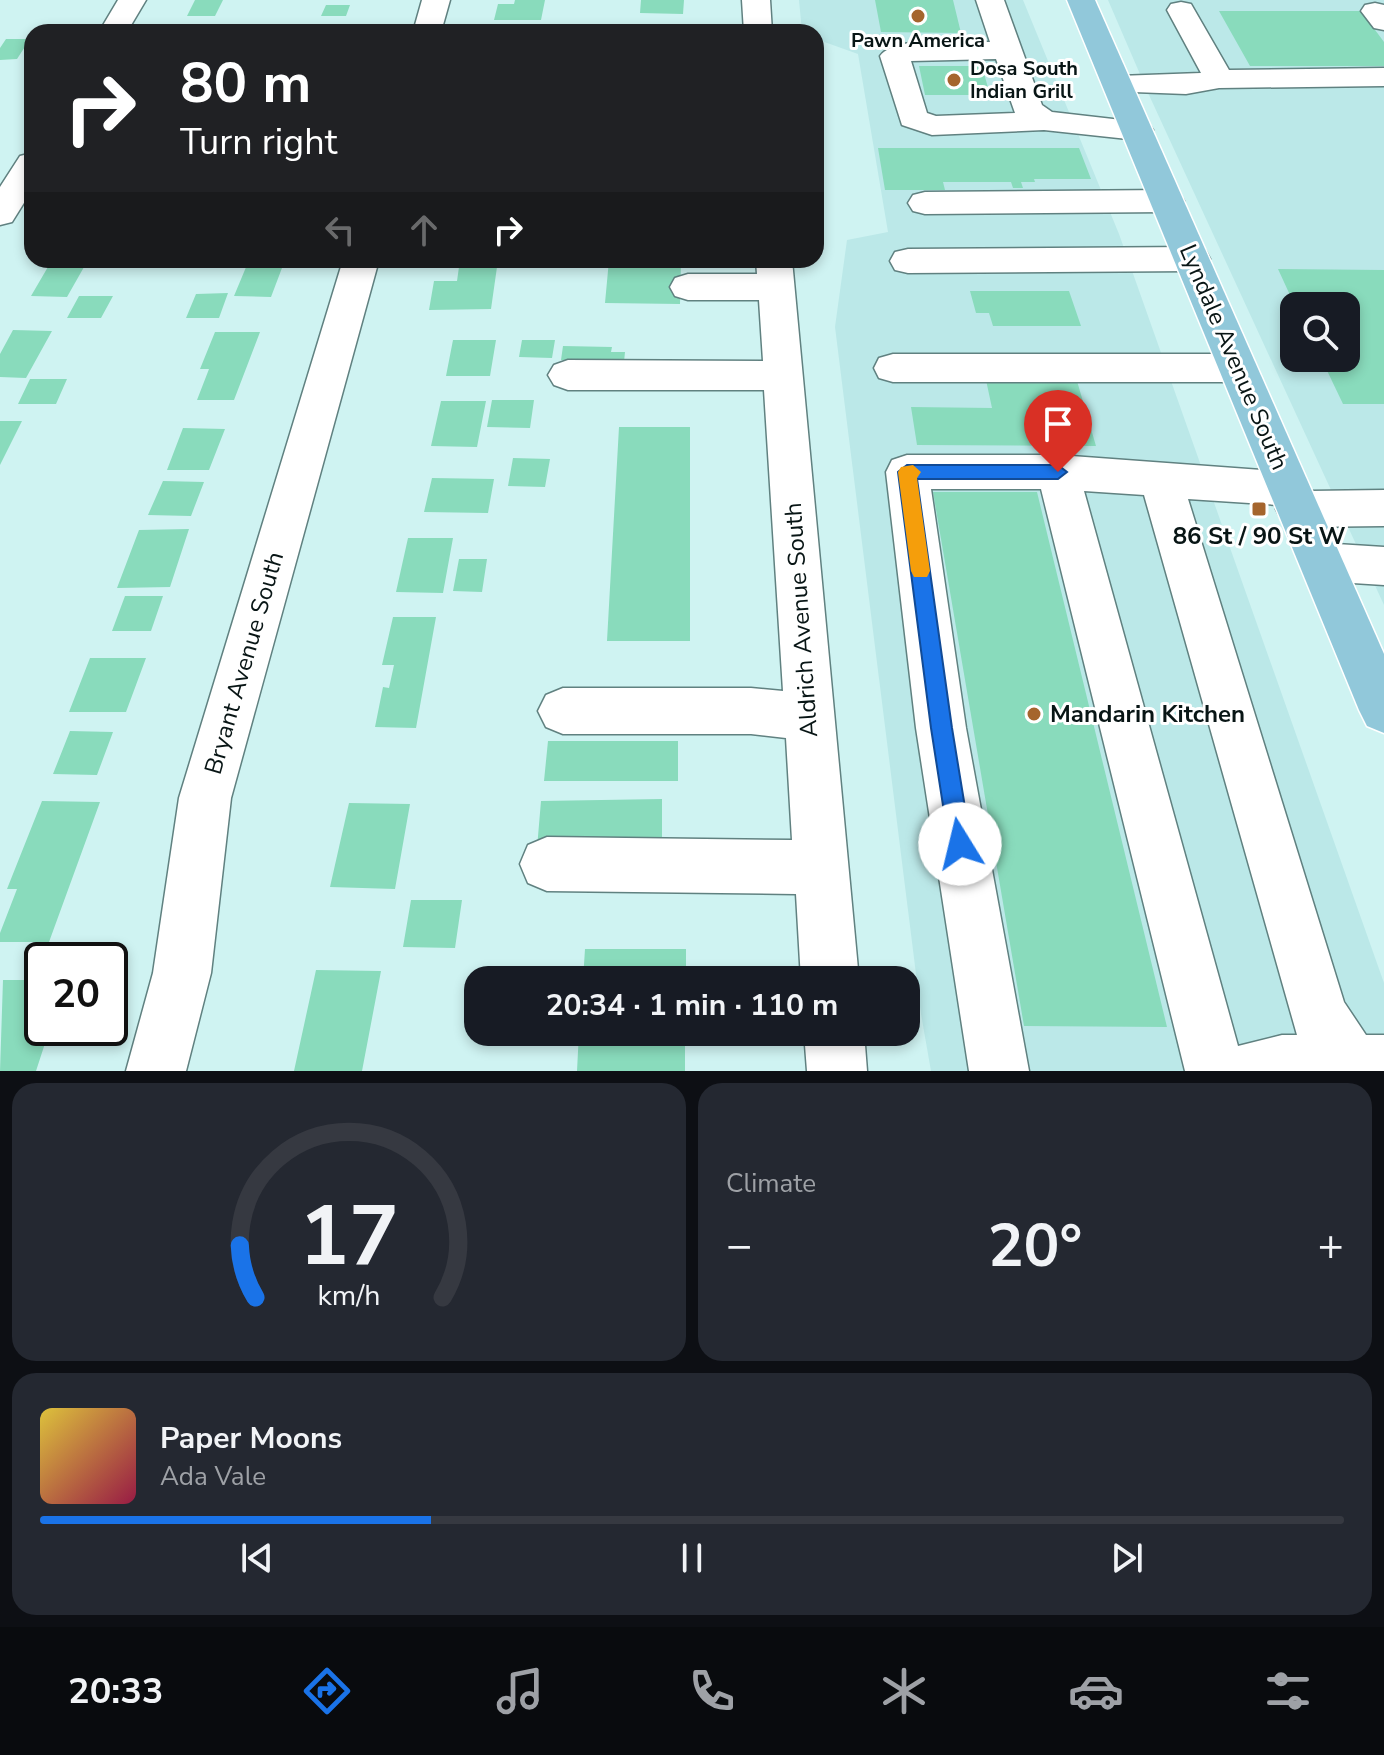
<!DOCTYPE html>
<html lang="en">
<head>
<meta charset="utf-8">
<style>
  body { margin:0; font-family:"Nunito Sans",sans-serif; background:#242831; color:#f1f3f6; height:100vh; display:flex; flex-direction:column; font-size:30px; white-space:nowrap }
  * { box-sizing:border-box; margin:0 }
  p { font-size:26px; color:#9ea1a6 }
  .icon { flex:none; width:44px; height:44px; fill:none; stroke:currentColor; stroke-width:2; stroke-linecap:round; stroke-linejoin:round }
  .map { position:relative; height:1071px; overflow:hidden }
  .drawer { display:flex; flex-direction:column; gap:12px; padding:12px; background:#0d0f14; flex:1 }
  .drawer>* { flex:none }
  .guide { position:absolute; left:24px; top:24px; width:800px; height:244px; border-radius:24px; box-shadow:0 4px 12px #0003; background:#202124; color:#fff; overflow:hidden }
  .fabs { position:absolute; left:1280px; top:292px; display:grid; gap:16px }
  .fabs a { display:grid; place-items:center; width:80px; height:80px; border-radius:16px; background:#171b24; box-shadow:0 4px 12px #0003; font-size:40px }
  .speed { position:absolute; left:24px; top:942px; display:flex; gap:16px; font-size:40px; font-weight:700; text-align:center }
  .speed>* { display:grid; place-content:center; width:104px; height:104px; border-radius:50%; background:#171b24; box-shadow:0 4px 12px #0003; line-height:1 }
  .speed .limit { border:4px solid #111; border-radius:12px; background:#fff; color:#111 }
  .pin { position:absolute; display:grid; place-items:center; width:68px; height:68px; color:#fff; margin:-82px -34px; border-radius:50% 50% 50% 0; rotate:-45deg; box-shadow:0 0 8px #0007 }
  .pin .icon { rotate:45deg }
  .me { position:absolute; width:88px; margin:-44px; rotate:351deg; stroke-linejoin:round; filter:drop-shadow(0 0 6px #0008) }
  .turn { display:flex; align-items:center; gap:28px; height:168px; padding:0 24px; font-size:36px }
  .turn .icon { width:104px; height:104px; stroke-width:2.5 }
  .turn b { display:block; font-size:56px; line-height:68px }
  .lanes { display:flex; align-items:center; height:76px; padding:0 24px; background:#0003; justify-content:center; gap:40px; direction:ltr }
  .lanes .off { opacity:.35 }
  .big { font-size:60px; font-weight:700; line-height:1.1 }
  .drawer .widget { flex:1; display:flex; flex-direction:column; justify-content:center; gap:12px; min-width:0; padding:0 28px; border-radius:24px; background:#242831 }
  .drawer .dial { align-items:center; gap:0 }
  .dial svg { height:208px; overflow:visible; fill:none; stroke:#363941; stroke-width:7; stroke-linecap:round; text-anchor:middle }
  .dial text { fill:#f1f3f6; stroke:none }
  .song { display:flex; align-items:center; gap:24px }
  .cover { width:96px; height:96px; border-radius:12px; background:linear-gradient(135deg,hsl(50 70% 55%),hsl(340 70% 35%)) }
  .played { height:8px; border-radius:4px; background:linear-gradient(90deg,#1a73e8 30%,#363941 30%) }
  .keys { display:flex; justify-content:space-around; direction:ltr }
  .heat { display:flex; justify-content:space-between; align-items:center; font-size:44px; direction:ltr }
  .drawer .tiles { flex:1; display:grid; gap:12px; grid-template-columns:1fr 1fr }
  .widget:last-child { grid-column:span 2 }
  .trip { position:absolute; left:464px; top:966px; width:456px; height:80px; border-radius:24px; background:#171b24; box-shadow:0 4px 12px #0003; font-weight:700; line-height:80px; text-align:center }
  .tabs { display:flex; height:128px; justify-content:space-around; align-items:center; background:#090b0e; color:#9ea1a6 }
  .tabs .icon { width:56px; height:56px }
  .tabs .active { color:#1a73e8 }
  .tabs b { font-size:36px; color:#f1f3f6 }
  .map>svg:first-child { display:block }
  .built { fill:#bbe8e8; fill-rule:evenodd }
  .building { fill:#89dbbc }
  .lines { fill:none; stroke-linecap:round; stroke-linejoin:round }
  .minor-casing { stroke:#608180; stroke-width:3 }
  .major-casing { stroke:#fff; stroke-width:3 }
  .minor { fill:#fff; fill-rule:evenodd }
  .major { fill:#91c8da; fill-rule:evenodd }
  .route { fill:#1a73e8; stroke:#114b97; stroke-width:2 }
  .slow { fill:#f59e0b }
  .poi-dot { fill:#a5652d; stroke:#fff; stroke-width:3 }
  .labels { text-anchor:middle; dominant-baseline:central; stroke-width:6; stroke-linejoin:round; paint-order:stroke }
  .far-poi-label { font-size:20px; font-weight:bold; fill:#081515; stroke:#fff }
  .street-label { font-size:24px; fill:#081515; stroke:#fff }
  .poi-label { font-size:24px; font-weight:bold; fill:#081515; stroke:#fff }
</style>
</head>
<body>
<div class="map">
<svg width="1384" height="1071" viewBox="0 0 1384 1071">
  <rect width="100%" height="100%" fill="#cff3f2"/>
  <path class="built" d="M 799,0 L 1023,0 L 1119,234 L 1384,983 L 1384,1071 L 931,1071 L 921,1014 L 835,327 L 847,240 L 888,232 L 858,54 L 816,39 L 816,32 L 802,32 Z
    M 1108,0 L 1384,0 L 1384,605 L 1149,95 ZM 1294,306 L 1346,306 L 1346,358 L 1294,358 Z"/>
  <path class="building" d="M 195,0 L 223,0 L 215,16 L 187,16 Z
    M 515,0 L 545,0 L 541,20 L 494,20 L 498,4 L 514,4 Z
    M 641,0 L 684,0 L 683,14 L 640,13 Z
    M 875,0 L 953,0 L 961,33 L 881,32 Z
    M 326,5 L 350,5 L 346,16 L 321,16 Z
    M 1219,11 L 1361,11 L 1384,42 L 1384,66 L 1250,66 Z
    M 6,39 L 30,39 L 17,59 L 0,60 L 0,48 Z
    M 919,66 L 982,66 L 990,95 L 925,95 Z
    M 878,148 L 1079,148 L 1091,179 L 1034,179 L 1035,182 L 1021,182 L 1023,188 L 1013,188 L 1011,182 L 943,182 L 945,190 L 885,190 Z
    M 52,260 L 88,260 L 67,297 L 31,296 Z
    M 249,260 L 285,260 L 271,297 L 234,296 Z
    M 460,260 L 498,260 L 491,309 L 429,310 L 434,281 L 457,281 Z
    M 609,260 L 681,260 L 680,304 L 605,303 Z
    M 1278,269 L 1384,270 L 1384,404 L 1343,404 L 1321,358 L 1346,358 L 1346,306 L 1295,306 Z
    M 970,291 L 1069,291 L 1081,326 L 993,326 L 989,313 L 976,313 Z
    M 228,293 L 219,318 L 186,318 L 196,294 Z
    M 79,296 L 113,296 L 101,318 L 67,318 Z
    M 13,330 L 52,331 L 26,378 L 0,377 L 0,354 Z
    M 215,332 L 260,332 L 234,400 L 197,400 L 209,369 L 200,369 Z
    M 453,340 L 496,340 L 490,376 L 446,376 Z
    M 522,340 L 555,340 L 552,358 L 519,357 Z
    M 563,346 L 612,347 L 611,352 L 625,352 L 624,362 L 561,360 Z
    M 30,379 L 67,379 L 56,404 L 18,404 Z
    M 986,380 L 1077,381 L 1096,446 L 917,445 L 911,407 L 992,408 Z
    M 492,400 L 534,400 L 530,428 L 487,427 Z
    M 441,401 L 486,401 L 477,447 L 431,446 Z
    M 0,421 L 22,421 L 0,465 Z
    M 619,427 L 690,427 L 690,641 L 607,641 Z
    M 183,428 L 225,429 L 209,470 L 167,470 Z
    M 513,458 L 550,459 L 545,487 L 508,486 Z
    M 432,478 L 494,479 L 488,513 L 424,512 Z
    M 163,481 L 204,482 L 191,516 L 148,515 Z
    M 933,492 L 1037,492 L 1167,1027 L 1024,1026 Z
    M 189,529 L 170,587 L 117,588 L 139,530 Z
    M 408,538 L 453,538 L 443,593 L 396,592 Z
    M 459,559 L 487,559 L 482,592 L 453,591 Z
    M 125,596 L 163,596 L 151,631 L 112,631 Z
    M 393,617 L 436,617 L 416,728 L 375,727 L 383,687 L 389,688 L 394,665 L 382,665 Z
    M 90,658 L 146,658 L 126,712 L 69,712 Z
    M 70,731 L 113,732 L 97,775 L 53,774 Z
    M 548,741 L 678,741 L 678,781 L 544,781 Z
    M 662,799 L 662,847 L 537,848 L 541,801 Z
    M 42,801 L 100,802 L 49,942 L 0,942 L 0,933 L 17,889 L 7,889 Z
    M 349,803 L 410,804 L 395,889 L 330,887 Z
    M 411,900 L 462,900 L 455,948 L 403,947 Z
    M 585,949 L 686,949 L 686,980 L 583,980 Z
    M 316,970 L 381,971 L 362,1071 L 294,1071 Z
    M 3,980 L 42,980 L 42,1028 L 50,1028 L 36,1071 L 0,1071 Z
    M 579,1032 L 685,1032 L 685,1071 L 577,1071 Z"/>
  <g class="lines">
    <g class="minor-casing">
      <path id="minor" d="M 118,0 L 146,0 L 127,32 L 99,32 Z
        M 422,0 L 450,0 L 441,32 L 413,32 Z
        M 742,0 L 770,0 L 772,32 L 744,32 Z
        M 976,0 L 1004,0 L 1042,105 L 1052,112 L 1148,123 L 1153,130 L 1148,137 L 1137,140 L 1044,130 L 932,135 L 902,125 L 880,56 C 895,35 965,42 990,42 ZM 996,59 L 1015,113 L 936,116 L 927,113 L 911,61 Z
        M 1181,2 L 1191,4 L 1229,70 L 1384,68 L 1384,86 L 1219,88 L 1186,94 L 1107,91 L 1103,85 L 1107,79 L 1118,76 L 1201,73 L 1167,10 L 1171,4 Z
        M 1375,3 L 1384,5 L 1384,30 L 1374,28 L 1361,11 L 1365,5 Z
        M 32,153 L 32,190 L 12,222 L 0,225 L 0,187 L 20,156 Z
        M 1167,190 L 1179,193 L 1184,201 L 1179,209 L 1167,212 L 925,214 L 913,211 L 908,203 L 913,195 L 925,192 Z
        M 1192,247 L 1205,250 L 1210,259 L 1205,268 L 1192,271 L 908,273 L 895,270 L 890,261 L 895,252 L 908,249 Z
        M 343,260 L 379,260 L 231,798 L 211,973 L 186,1071 L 126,1071 L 153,973 L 179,798 Z
        M 756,260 L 792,260 L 859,980 L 801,980 L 796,894 L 547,891 L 528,883 L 520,864 L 528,845 L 547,837 L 792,840 L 786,738 L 751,734 L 563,734 L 546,727 L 538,711 L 546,695 L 563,688 L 751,688 L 783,691 L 764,390 L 568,390 L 554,385 L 548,375 L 554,365 L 568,360 L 763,361 L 759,300 L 688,300 L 675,296 L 670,287 L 675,278 L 688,274 L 757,274 Z
        M 893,354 L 1238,354 L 1252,358 L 1257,368 L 1252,378 L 1238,382 L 893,382 L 879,378 L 874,368 L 879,358 Z
        M 907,455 L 1058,455 L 1290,472 L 1305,477 L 1310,491 L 1384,490 L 1384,526 L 1298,527 L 1283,522 L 1276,509 L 1278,505 L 1188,499 L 1344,1002 L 1366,1035 L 1384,1035 L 1384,1071 L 1185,1071 L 1041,489 L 931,489 L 966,728 L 1029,1071 L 969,1071 L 916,728 L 886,472 L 892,460 ZM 1084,491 L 1144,495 L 1297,1035 L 1282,1035 L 1238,1046 Z
        M 1321,543 L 1384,547 L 1384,585 L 1321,581 L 1305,576 L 1299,562 L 1305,548 Z
        M 804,1032 L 864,1032 L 867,1071 L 807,1071 Z"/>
    </g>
    <g class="major-casing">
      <path id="major" d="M 1067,0 L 1095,0 L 1384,654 L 1384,733 L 1367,726 L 1359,710 Z"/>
    </g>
    <use href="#minor" class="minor"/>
    <use href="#major" class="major"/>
  </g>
  <path class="route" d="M 907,465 L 1058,465 L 1067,472 L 1058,479 L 917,479 L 952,728 L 971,844 L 968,852 L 960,855 L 953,852 L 949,844 L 931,728 L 898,472 Z"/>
  <path class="slow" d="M 913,465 L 921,472 L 917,478 L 930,571 L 927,577 L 914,577 L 911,571 L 898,472 L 901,467 Z"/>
  <g class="poi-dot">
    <circle cx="918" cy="16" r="8"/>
    <circle cx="954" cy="80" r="8"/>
    <rect x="1251" y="501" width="16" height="16" rx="4"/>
    <circle cx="1034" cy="714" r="8"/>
  </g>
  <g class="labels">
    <g class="far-poi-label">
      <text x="918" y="40">Pawn America</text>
      <text x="970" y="68" text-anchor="start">Dosa South<tspan x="970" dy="23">Indian Grill</tspan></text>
    </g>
    <g class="street-label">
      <text transform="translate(1234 357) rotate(67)">Lyndale Avenue South</text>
      <text transform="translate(801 620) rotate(-94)">Aldrich Avenue South</text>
      <text transform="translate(244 663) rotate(-74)">Bryant Avenue South</text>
    </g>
    <g class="poi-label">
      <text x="1259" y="536">86 St / 90 St W</text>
      <text x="1050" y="714" text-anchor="start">Mandarin Kitchen</text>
    </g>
  </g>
</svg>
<div class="fabs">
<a><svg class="icon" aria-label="search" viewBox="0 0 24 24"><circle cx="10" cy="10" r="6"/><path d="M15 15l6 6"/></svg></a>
</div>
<div class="speed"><div class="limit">20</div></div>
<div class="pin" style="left:1058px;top:472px;background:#d93025"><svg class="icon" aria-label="arrive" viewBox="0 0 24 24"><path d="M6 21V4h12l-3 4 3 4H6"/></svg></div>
<svg class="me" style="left:960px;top:844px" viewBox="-20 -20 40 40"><circle r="19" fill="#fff"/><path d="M0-13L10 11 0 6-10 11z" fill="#1a73e8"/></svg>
<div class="trip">20:34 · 1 min · 110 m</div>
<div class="guide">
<div class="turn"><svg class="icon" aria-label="right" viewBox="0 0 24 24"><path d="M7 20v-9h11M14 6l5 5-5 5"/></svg><div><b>80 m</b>Turn right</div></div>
<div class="lanes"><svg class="icon off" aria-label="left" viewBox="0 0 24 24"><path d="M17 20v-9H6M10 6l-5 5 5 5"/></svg><svg class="icon off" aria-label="ahead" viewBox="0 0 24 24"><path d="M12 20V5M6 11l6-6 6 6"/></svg><svg class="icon" aria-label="right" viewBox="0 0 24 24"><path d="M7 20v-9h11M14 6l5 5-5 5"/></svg></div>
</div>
</div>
<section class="drawer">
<div class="tiles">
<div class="widget dial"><svg viewBox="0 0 100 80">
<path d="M14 69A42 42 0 1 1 86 69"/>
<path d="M14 69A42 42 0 0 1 8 49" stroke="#1a73e8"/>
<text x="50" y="56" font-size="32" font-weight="700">17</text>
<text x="50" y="72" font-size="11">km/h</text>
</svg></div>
<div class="widget"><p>Climate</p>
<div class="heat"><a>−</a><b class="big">20°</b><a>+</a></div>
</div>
<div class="widget">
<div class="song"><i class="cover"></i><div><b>Paper Moons</b><p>Ada Vale</p></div></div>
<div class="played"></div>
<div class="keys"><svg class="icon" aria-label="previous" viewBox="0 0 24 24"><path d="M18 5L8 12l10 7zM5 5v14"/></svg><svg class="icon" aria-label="pause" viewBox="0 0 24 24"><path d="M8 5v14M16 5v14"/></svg><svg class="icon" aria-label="next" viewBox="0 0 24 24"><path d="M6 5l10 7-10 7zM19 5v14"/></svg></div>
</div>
</div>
</section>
<nav class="tabs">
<b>20:33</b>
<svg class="icon active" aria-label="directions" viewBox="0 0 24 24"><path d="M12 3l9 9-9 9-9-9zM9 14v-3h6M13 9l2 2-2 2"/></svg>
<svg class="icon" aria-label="music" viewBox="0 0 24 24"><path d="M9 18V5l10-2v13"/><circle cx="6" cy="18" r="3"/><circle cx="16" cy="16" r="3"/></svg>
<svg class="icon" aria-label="phone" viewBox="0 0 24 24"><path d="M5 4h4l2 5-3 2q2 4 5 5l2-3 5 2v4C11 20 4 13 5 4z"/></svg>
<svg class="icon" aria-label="climate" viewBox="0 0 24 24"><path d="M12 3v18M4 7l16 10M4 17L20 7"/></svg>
<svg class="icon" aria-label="car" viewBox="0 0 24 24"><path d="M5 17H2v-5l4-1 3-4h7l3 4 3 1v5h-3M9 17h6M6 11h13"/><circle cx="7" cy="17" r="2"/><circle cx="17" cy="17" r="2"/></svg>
<svg class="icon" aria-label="filters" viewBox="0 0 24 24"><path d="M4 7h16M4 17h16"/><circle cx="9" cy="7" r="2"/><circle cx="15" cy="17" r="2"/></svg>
</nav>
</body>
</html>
